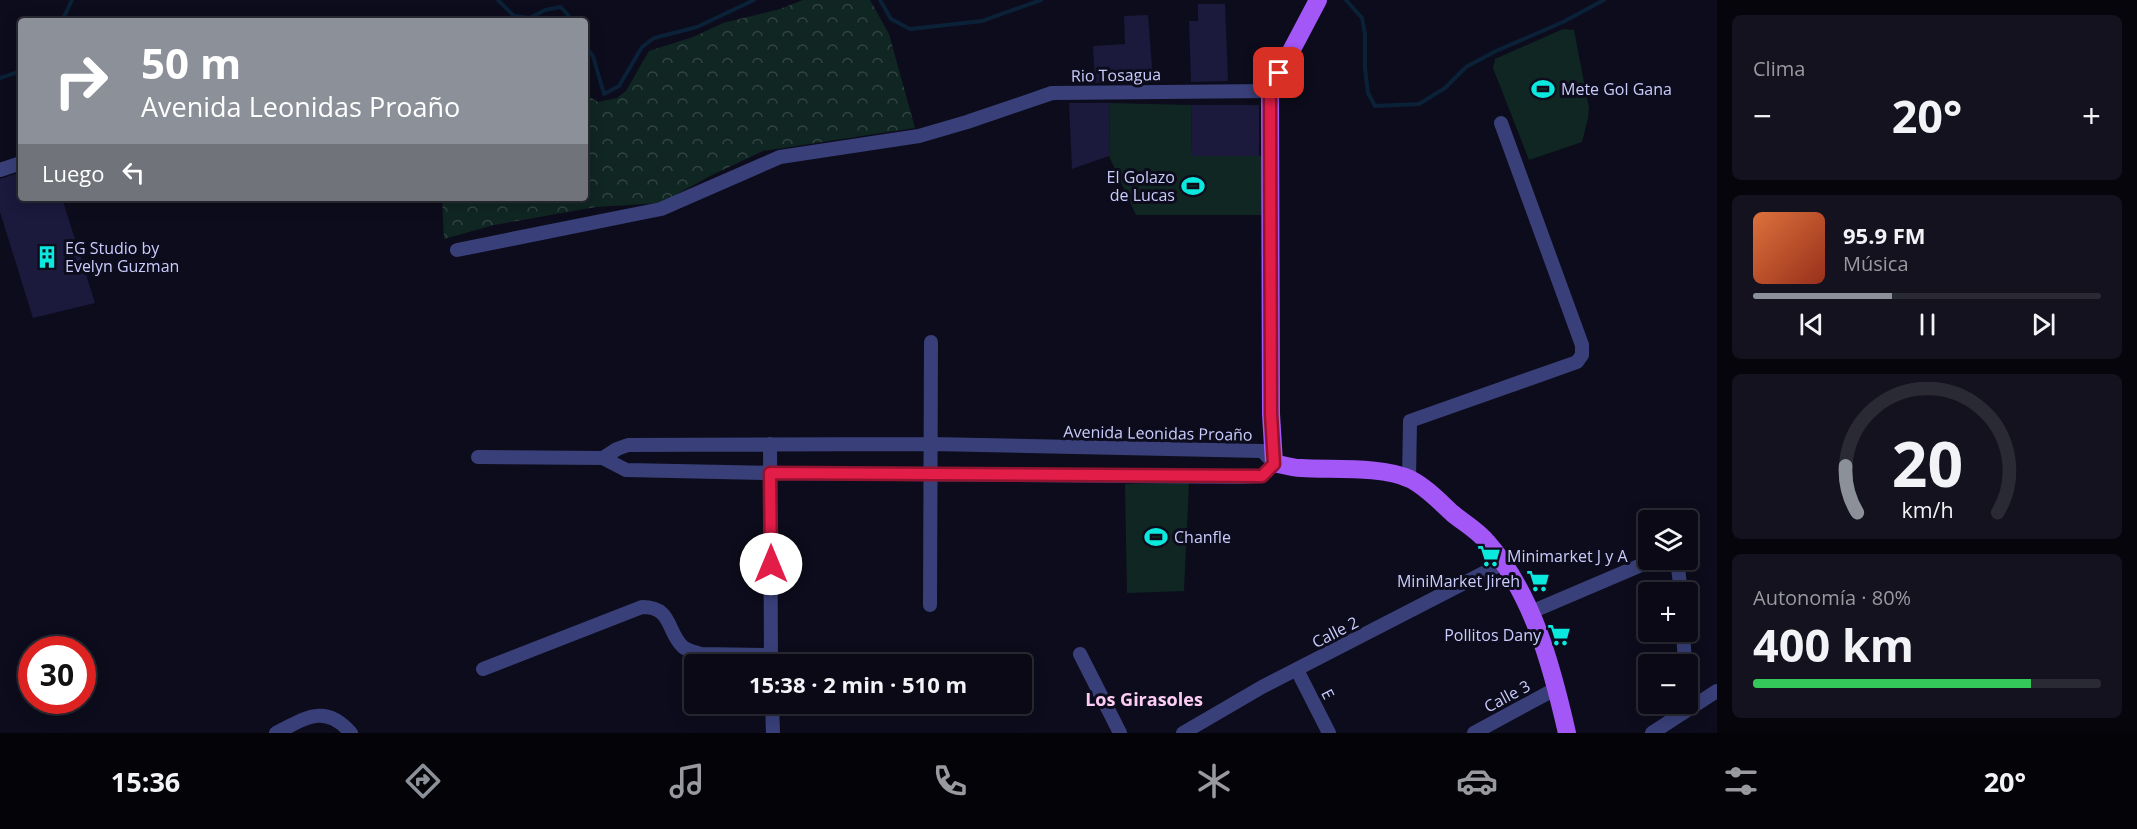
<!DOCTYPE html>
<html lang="es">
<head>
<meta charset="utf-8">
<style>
  body { margin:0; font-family:"Open Sans",sans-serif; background:#13121e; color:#f1f3f6; height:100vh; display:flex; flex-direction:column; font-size:22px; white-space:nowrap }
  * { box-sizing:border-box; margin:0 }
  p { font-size:20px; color:#999aa0 }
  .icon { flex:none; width:33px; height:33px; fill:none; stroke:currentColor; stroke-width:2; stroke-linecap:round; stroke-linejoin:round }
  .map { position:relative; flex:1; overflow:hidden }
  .drawer { display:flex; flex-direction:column; gap:15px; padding:15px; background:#06050c; width:420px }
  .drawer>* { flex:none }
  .hud { position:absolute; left:18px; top:18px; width:570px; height:183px; border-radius:6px; box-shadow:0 3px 15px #0003,0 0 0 2px #2a2a34; background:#8c9099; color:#fff; overflow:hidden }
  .tools { position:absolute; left:1638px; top:510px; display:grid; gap:12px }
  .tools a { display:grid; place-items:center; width:60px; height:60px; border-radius:6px; background:#0a0915; box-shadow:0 3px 15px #0003,0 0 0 2px #2a2a34; font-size:30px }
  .speed { position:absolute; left:18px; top:636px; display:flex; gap:12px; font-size:30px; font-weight:700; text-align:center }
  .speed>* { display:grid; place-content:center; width:78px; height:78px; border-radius:50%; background:#0a0915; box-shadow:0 3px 15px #0003,0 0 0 2px #2a2a34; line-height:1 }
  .speed .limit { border:9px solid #d22; background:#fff; color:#111 }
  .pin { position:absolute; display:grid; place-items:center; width:51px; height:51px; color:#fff; margin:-26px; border-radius:12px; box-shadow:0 3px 9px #0006 }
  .me { position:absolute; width:66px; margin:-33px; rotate:0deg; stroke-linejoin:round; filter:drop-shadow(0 0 4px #0008) }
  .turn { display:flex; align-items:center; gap:21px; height:126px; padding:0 24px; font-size:27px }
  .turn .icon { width:78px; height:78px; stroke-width:2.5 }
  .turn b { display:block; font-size:42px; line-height:51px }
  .then { display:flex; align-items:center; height:57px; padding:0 24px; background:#0003; gap:12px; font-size:22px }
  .big { font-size:45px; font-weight:700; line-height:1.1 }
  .drawer .card { flex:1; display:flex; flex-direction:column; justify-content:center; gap:9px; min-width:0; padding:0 21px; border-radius:9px; background:#13121e }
  .drawer .dial { align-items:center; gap:0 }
  .dial svg { height:156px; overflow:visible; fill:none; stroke:#2a2a34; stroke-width:7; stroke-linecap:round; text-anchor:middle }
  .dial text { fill:#f1f3f6; stroke:none }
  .song { display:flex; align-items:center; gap:18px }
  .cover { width:72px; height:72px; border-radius:9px; background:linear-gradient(135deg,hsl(20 70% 55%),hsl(10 70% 35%)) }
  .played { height:6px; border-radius:3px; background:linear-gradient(90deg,#8c9099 40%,#2a2a34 40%) }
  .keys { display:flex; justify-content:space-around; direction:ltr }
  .heat { display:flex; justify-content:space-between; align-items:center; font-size:33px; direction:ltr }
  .charge { height:9px; border-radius:4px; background:linear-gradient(90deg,#34c759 80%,#2a2a34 0) }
  .trip { position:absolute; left:684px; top:654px; width:348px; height:60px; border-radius:6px; background:#0a0915; box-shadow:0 3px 15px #0003,0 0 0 2px #2a2a34; font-weight:700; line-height:60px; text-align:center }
  .menu { display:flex; height:96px; justify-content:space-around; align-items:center; background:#040408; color:#999aa0 }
  .menu .icon { width:42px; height:42px }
  .menu .on { color:#8c9099 }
  .menu b { font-size:27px; color:#f1f3f6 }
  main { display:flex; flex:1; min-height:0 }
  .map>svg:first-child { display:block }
  .park { fill:url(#park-crowns) }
  .pitch { fill:#102622 }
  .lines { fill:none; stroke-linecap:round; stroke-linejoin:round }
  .stream { stroke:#0b2137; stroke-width:4 }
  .building { fill:#1b193c }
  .minor { stroke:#394079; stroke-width:14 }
  .major { stroke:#a357f7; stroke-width:18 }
  .route-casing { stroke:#92132f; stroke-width:15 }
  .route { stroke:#e11d48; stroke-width:10 }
  .labels { text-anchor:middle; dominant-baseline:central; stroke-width:6; stroke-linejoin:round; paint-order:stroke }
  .street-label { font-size:16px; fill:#caccfd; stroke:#0d0c1c }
  .poi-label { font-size:16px; fill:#caccfd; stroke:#0d0c1c; text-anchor:start }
  .neighbourhood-label { font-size:18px; font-weight:bold; fill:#fdccf2; stroke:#0d0c1c }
</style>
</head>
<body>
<main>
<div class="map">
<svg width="1717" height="733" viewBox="0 0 1717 733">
  <defs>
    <pattern id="park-crowns" width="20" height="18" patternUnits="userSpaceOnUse" patternTransform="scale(1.5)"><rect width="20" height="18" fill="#102622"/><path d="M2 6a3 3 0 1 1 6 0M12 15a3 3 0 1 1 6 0" fill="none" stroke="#314443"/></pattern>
  </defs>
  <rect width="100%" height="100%" fill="#0d0c1c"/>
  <path class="park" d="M 803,0 L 870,0 L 889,34 L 915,128 L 763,151 L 712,175 L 661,203 L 596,207 L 494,225 L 444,239 L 442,198 L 585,198 L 585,94 L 598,102 L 617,98 L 626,91 L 649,51 L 693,37 L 723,23 L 780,9 Z"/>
  <path class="pitch" d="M 1563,29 L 1574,30 L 1589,108 L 1588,118 L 1582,142 L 1529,160 L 1493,68 L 1495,59 Z
    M 1110,103 L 1191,105 L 1192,156 L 1262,156 L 1262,215 L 1136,215 L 1109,156 Z
    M 1189,482 L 1184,591 L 1127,593 L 1125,484 Z"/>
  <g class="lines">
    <path class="stream" d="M 498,0 L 514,16 L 530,18 L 545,10 L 561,7 L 573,21
      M 880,0 L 891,19 L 910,29 L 982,21 L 1041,0
      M 1346,0 L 1362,18 L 1365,34 L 1365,68 L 1368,93 L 1375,106 L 1419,104 L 1445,88 L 1466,67 L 1496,51 L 1563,22 L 1604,0
      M 62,21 L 72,0
      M 585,46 L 593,56 L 604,94 L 619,86 L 642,47 L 654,38 L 697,27 L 754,0
      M 0,78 L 21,71"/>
  </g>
  <path class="building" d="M 1198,4 L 1225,4 L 1228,81 L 1191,82 L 1189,21 L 1198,21 Z
    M 1148,15 L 1153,79 L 1095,83 L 1093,46 L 1125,44 L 1124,16 Z
    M 1069,103 L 1110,103 L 1109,156 L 1072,169 Z
    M 1191,105 L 1259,105 L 1259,156 L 1192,156 Z
    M 21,172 L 21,198 L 62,198 L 95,303 L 33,318 L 0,212 L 0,179 Z"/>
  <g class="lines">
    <path class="minor" d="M 0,170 L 21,163
      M 457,250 L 661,209 L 780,157 L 919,136 L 967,122 L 1052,93 L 1270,91
      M 770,444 L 771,664
      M 478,457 L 603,458 L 626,470 L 770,473 L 1239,477 L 1262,476 L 1274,463 L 1262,451 L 931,444 L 628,445 L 617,449 L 603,458
      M 1409,479 L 1410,421 L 1577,362 L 1582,355 L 1582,345 L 1501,123
      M 1677,560 L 1681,592
      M 930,605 L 931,342
      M 1531,612 L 1653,560
      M 1683,632 L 1685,664
      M 1080,654 L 1120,733
      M 483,669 L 642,607 C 673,607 666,631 683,647 C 688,651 695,652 701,654 L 771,655
      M 1297,670 L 1329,733
      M 772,704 L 773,733
      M 276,733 C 306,718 325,703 351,733
      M 1183,733 L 1262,687 L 1503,563
      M 1474,733 L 1557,688
      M 1652,733 L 1717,691"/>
    <path class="major" d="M 1318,0 L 1270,91 L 1271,414 L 1274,463 C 1283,465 1292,468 1301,468 C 1332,470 1382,466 1410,479 C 1426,487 1439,501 1452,513 C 1464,523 1477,530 1487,542 C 1533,594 1552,667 1567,733"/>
  </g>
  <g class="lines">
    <g class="route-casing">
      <path id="route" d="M 771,564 L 770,473 L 1262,476 L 1274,464 L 1271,414 L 1270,91 L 1279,73"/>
    </g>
    <use href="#route" class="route"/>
  </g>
  <defs>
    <g id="stadium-bare" transform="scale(1.8)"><path d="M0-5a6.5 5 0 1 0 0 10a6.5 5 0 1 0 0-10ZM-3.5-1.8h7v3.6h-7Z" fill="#0be8dd" stroke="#0d0c1c" stroke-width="2.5" paint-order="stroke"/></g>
    <g id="building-bare" transform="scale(1.8)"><path d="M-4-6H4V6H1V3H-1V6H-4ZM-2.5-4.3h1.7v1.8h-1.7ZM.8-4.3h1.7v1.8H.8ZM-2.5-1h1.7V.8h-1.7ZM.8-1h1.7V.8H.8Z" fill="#0be8dd" stroke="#0d0c1c" stroke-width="2.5" paint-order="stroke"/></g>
    <g id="supermarket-bare" transform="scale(1.8)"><path d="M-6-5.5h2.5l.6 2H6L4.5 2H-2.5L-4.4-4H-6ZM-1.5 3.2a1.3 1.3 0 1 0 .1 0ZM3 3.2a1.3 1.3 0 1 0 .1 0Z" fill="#0be8dd" stroke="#0d0c1c" stroke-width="2.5" paint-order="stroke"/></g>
  </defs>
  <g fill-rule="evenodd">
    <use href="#stadium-bare" x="1543" y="89"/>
    <use href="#stadium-bare" x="1193" y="186"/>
    <use href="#building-bare" x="47" y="257"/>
    <use href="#stadium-bare" x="1156" y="537"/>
    <use href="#supermarket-bare" x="1489" y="556"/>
    <use href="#supermarket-bare" x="1538" y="581"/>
    <use href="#supermarket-bare" x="1559" y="635"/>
  </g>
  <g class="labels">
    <g class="street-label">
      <text transform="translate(1116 75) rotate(-1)">Rio Tosagua</text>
      <text transform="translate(1158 433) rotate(1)">Avenida Leonidas Proaño</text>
      <text transform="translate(1335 632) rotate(-27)">Calle 2</text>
      <text transform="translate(1328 694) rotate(63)">E</text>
      <text transform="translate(1507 696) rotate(-28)">Calle 3</text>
    </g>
    <g class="poi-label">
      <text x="1561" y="89">Mete Gol Gana</text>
      <text x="1175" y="177" text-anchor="end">El Golazo<tspan x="1175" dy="18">de Lucas</tspan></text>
      <text x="65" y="248">EG Studio by<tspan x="65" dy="18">Evelyn Guzman</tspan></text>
      <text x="1174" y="537">Chanfle</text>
      <text x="1507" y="556">Minimarket J y A</text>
      <text x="1520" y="581" text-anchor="end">MiniMarket Jireh</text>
      <text x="1541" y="635" text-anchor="end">Pollitos Dany</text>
    </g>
    <g class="neighbourhood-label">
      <text x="1144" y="699">Los Girasoles</text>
    </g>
  </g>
</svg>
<div class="tools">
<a><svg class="icon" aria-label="layers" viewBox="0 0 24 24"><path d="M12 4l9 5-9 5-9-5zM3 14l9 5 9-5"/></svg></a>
<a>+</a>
<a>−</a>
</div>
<div class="speed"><div class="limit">30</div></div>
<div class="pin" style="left:1279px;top:73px;background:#d93025"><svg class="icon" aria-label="arrive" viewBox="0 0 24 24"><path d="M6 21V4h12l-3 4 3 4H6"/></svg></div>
<svg class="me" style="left:771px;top:564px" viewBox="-20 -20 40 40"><circle r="19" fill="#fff"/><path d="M0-13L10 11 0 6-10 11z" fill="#e11d48"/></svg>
<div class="trip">15:38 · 2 min · 510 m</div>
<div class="hud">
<div class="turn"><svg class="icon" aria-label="right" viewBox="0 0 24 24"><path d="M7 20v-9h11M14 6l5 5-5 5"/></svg><div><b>50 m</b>Avenida Leonidas Proaño</div></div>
<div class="then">Luego<svg class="icon" aria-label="left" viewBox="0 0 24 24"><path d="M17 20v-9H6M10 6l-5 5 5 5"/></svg></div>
</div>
</div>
<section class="drawer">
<div class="card"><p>Clima</p>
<div class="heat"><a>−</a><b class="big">20°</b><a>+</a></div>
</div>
<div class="card">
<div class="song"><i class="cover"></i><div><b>95.9 FM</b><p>Música</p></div></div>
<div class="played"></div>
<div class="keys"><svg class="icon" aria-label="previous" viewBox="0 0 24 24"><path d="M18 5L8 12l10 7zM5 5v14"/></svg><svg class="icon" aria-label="pause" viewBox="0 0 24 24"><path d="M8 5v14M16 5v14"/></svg><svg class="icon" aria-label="next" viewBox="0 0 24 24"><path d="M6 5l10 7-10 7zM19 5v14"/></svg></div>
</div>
<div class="card dial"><svg viewBox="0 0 100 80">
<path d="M14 69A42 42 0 1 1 86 69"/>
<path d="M14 69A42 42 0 0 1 8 45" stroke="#8c9099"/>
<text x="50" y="56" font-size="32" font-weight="700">20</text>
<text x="50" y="72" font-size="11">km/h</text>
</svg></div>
<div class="card"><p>Autonomía · 80%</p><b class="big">400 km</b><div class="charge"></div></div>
</section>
</main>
<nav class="menu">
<b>15:36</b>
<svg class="icon on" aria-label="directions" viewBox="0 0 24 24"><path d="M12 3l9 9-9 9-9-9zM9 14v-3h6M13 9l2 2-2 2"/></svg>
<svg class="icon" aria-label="music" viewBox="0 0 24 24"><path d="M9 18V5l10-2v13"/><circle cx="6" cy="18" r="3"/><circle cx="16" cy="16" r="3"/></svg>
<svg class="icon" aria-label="phone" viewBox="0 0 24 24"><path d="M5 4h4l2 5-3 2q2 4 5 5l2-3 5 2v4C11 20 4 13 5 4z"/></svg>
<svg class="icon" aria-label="climate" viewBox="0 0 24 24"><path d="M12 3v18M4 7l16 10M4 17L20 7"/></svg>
<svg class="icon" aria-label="car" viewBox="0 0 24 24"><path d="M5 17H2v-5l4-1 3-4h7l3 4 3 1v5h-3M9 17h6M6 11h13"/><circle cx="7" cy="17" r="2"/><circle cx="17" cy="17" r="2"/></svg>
<svg class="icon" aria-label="filters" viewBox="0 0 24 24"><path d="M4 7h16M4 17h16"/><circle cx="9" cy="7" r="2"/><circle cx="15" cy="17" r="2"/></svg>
<b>20°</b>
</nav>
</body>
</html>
